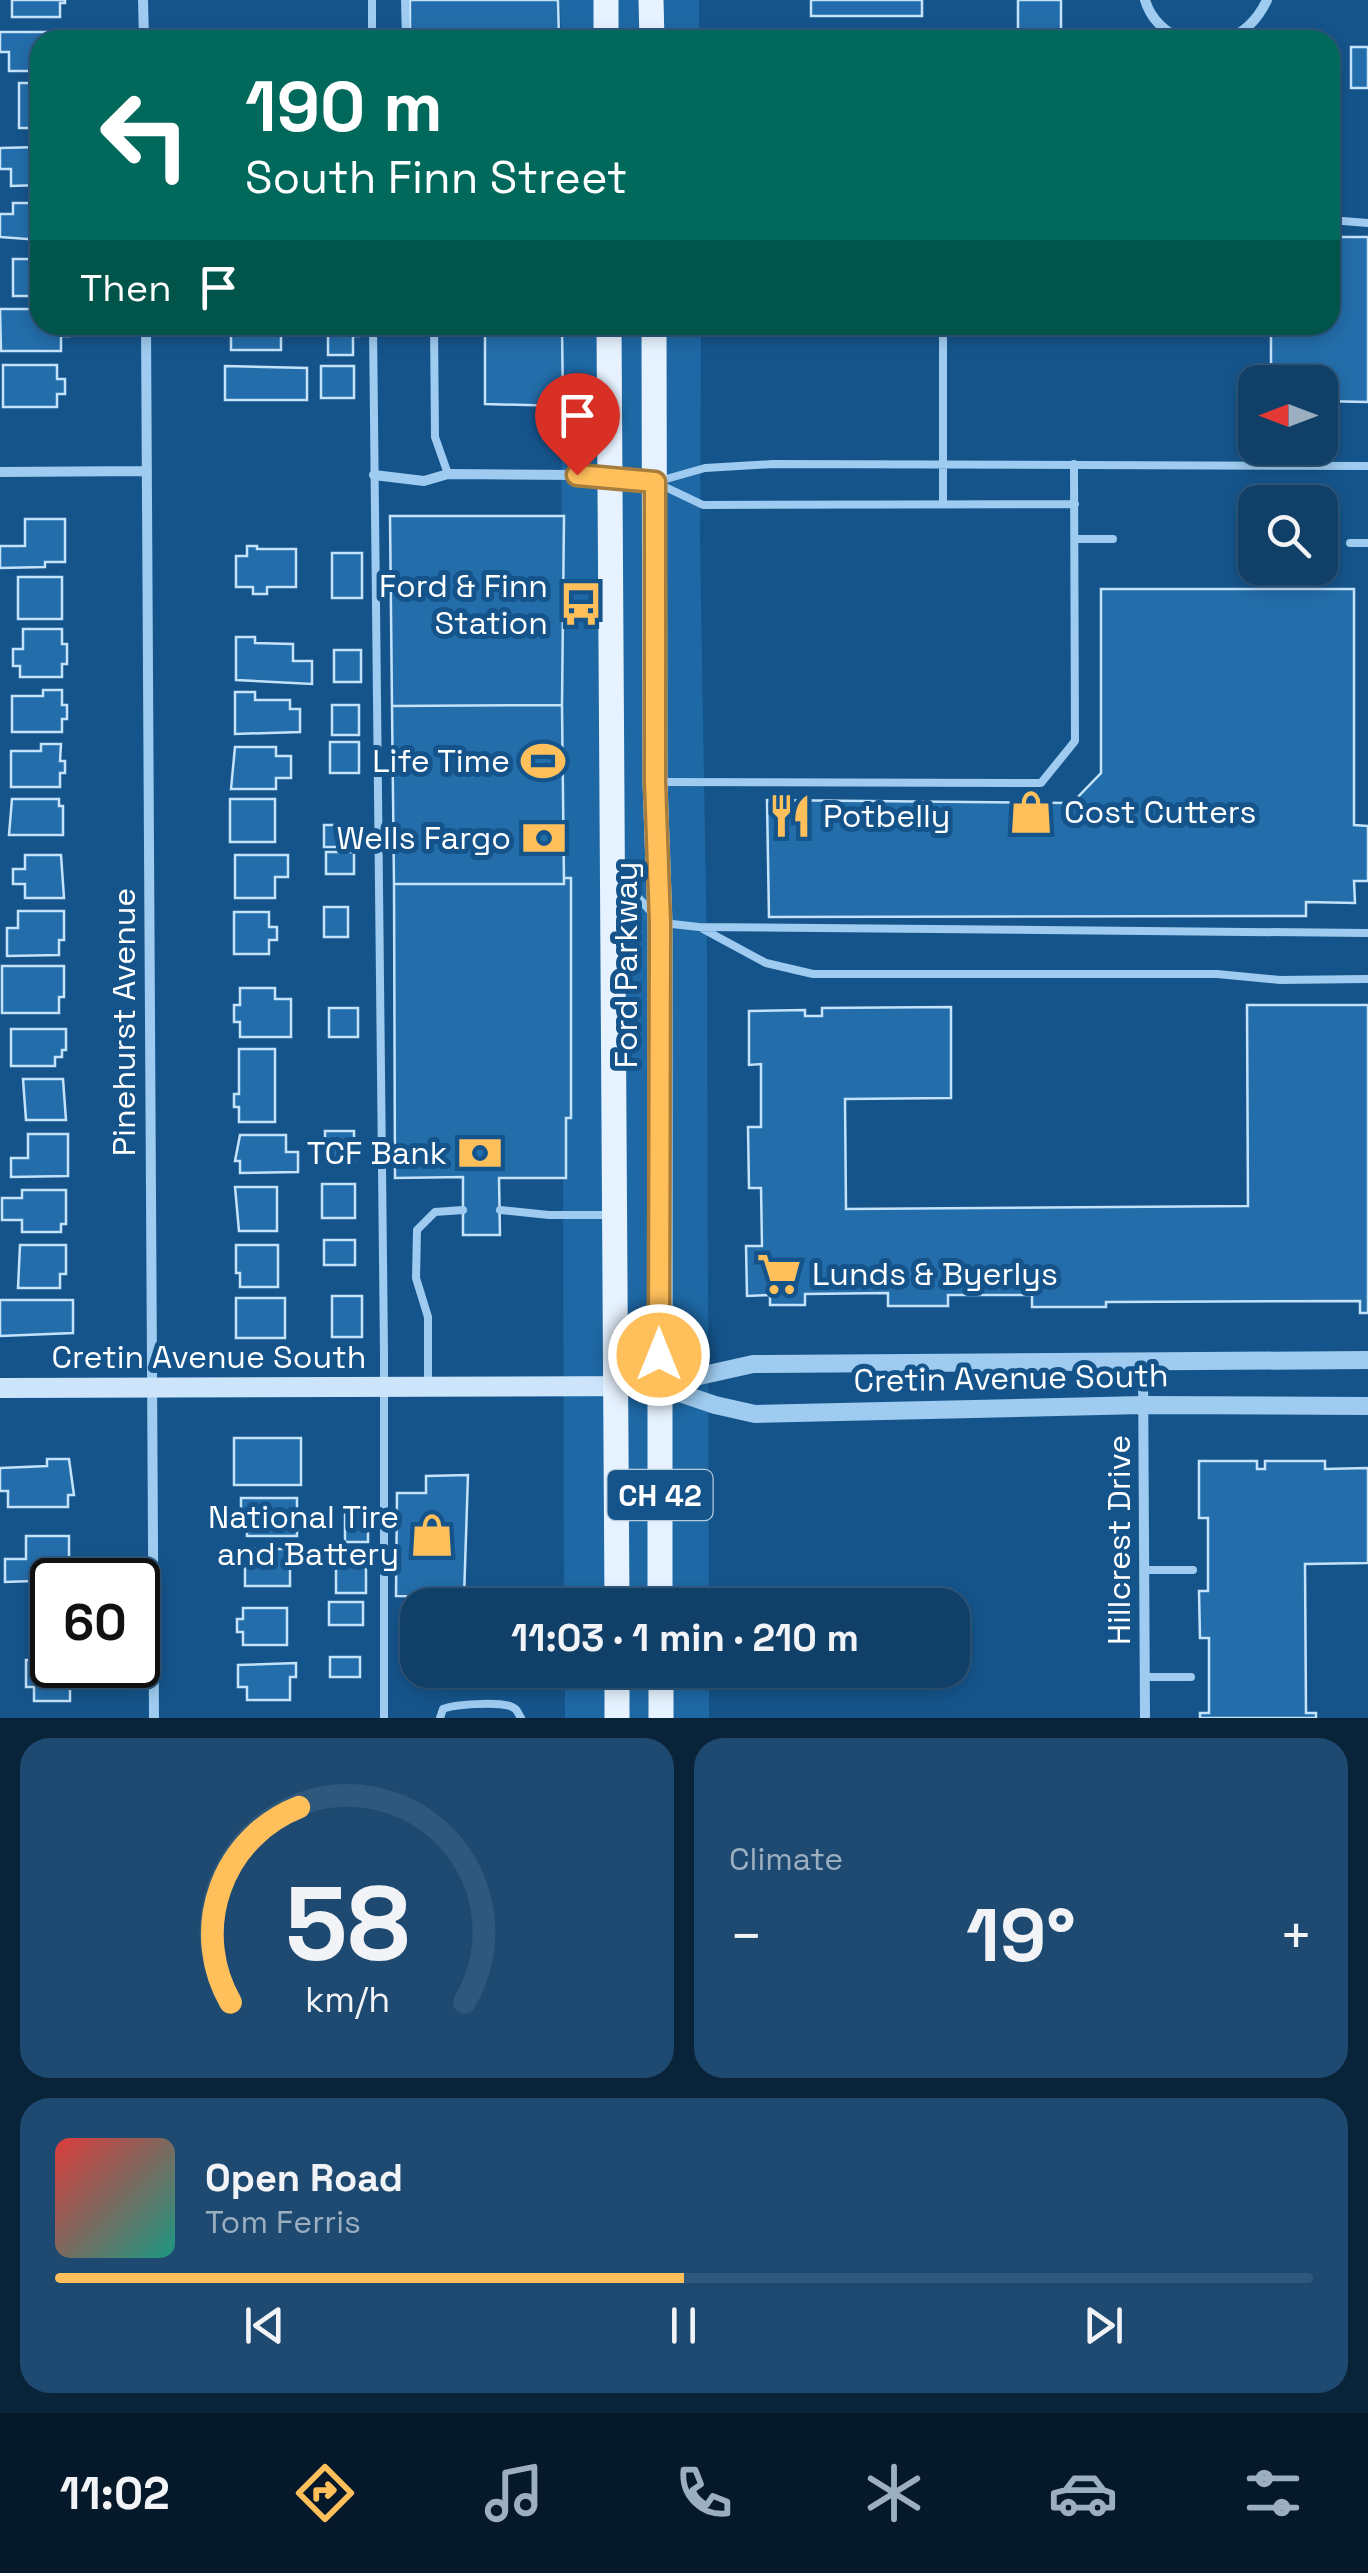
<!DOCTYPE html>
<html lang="en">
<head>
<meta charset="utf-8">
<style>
  body { margin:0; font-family:"Space Grotesk",sans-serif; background:#1e4a71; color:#f1f3f6; height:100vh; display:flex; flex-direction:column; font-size:38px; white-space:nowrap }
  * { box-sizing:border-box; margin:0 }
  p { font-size:32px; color:#9cafc0 }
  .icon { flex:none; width:55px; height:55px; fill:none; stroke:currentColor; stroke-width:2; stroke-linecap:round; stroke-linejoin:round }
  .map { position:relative; height:1718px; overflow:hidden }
  .panel { display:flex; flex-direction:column; gap:20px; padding:20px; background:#092339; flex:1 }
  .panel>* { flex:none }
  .banner { position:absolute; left:30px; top:30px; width:1310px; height:305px; border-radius:30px; box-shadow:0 5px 15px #0003,0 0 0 2px #30587c; background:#00695c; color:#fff; overflow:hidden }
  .needle { width:65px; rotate:270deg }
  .fabs { position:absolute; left:1238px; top:365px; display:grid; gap:20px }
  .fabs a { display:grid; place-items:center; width:100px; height:100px; border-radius:20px; background:#103f68; box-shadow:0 5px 15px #0003,0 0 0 2px #30587c; font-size:50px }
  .speed { position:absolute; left:30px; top:1558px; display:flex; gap:20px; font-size:50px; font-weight:700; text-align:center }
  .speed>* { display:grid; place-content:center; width:130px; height:130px; border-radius:50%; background:#103f68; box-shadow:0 5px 15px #0003,0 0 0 2px #30587c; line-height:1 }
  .speed .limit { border:5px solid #111; border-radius:15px; background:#fff; color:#111 }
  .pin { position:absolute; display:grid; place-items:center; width:85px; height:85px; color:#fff; margin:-102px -42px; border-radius:50% 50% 50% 0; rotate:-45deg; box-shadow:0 0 10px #0007 }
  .pin .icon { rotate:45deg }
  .me { position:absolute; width:110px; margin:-55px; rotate:0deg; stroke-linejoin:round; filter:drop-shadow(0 0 8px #0008) }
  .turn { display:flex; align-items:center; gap:35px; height:210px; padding:0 50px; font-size:45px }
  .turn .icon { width:130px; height:130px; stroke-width:2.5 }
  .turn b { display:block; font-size:70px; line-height:85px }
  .then { display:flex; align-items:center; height:95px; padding:0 50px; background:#0003; gap:20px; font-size:38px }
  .big { font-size:75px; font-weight:700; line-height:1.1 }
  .panel .tile { flex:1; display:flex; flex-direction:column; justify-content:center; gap:15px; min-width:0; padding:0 35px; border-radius:30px; background:#1e4a71 }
  .panel .dial { align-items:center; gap:0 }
  .dial svg { height:260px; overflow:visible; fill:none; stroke:#30587c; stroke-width:7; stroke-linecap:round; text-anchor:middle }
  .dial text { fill:#f1f3f6; stroke:none }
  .song { display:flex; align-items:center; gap:30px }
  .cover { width:120px; height:120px; border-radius:15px; background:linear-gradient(135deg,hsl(0 70% 55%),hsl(170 70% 35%)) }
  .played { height:10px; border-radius:5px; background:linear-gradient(90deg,#ffc05c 50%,#30587c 50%) }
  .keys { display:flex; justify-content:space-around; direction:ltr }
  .heat { display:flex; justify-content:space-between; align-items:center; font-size:55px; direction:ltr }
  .panel .tiles { flex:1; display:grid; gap:20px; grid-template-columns:1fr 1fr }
  .tile:last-child { grid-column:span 2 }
  .trip { position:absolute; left:400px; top:1588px; width:570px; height:100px; border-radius:30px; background:#103f68; box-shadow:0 5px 15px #0003,0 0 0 2px #30587c; font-weight:700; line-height:100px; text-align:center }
  .menu { display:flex; height:160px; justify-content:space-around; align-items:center; background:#06192a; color:#9cafc0 }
  .menu .icon { width:70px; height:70px }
  .menu .selected { color:#ffc05c }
  .menu b { font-size:45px; color:#f1f3f6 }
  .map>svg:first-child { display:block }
  .green { fill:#1e68a5 }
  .building { fill:#236daa; stroke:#c4e3fb; stroke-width:2.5 }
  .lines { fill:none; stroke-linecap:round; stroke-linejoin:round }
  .service { stroke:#9ecbef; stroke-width:8 }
  .minor { stroke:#9ecbef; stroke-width:10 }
  .tertiary { stroke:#9ecbef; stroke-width:18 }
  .secondary { stroke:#cce5fb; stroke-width:20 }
  .primary { stroke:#e6f2ff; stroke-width:25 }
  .route-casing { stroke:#a67d3c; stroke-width:25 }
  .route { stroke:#ffc05c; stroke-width:18 }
  .labels { text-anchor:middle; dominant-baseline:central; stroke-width:10; stroke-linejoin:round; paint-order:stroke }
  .shield { fill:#15548b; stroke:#b9ccdc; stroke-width:2.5 }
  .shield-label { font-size:30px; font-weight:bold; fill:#fff }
  .poi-label { font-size:32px; fill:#fff; stroke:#15548b; text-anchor:end }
  .street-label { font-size:32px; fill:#fff; stroke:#15548b }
</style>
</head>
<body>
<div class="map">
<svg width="1368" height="1718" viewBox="0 0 1368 1718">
  <rect width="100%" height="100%" fill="#15548b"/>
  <path class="green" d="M 560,0 L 699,0 L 699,40 L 561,40 Z
    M 561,325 L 701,325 L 700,541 L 707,954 L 709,1605 L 564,1605 Z
    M 565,1670 L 709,1670 L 709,1718 L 565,1718 Z"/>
  <path class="building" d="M 12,0 L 65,0 L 65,3 L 60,3 L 60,17 L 12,17 Z
    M 410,0 L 558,0 L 559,40 L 410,40 Z
    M 811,0 L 922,0 L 922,16 L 811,16 Z
    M 1018,0 L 1061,0 L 1061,40 L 1018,40 Z
    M 0,32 L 60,32 L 60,40 L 40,40 L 40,71 L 9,71 L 9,52 L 0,52 Z
    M 1351,47 L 1368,47 L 1368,88 L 1351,88 Z
    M 19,83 L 40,83 L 40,128 L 19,128 Z
    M 1330,121 L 1335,121 L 1335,162 L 1330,162 Z
    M 40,147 L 40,185 L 11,186 L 11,169 L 0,169 L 0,148 Z
    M 13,203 L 40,203 L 40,240 L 0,237 L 0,214 L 13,214 Z
    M 1330,237 L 1368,237 L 1368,402 L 1320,401 L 1320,382 L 1271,382 L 1271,329 L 993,329 L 993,325 L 1330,325 Z
    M 13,259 L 40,259 L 40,296 L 13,296 Z
    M 0,309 L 40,309 L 40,325 L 69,325 L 69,336 L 61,336 L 61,351 L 1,351 Z
    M 226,325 L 281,325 L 281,350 L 231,350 L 231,335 L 226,335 Z
    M 328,325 L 359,325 L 359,336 L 353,336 L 353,355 L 328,355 Z
    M 562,326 L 563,406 L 485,404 L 485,327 Z
    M 3,365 L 57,365 L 57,379 L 65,379 L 65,394 L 57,394 L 57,407 L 3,407 Z
    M 225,366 L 307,368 L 307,400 L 225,400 Z
    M 321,366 L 354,366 L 354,398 L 321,398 Z
    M 390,516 L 564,516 L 562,705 L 392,706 Z
    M 25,519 L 65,519 L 65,562 L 45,562 L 45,567 L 0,568 L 0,546 L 25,546 Z
    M 247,546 L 257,546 L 257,549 L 296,549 L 296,587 L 267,587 L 267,594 L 253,594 L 253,587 L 236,587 L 236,556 L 247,556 Z
    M 332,553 L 362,553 L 362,598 L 332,598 Z
    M 18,577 L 62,577 L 62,619 L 18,619 Z
    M 1101,589 L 1354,589 L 1354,825 L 1368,826 L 1368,881 L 1354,881 L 1355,903 L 1306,902 L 1306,916 L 769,917 L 767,800 L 1072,803 L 1101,773 Z
    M 23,629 L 62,629 L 62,644 L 67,644 L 67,664 L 62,664 L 62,677 L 20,677 L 20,666 L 13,666 L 13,649 L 23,649 Z
    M 236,637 L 255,637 L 255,643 L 293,644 L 293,661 L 312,661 L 312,684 L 236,680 Z
    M 334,650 L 361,650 L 361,682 L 334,682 Z
    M 43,690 L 62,690 L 62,705 L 67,705 L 67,719 L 62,719 L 62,732 L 12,732 L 12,696 L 43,696 Z
    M 235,692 L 255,692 L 255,700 L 290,700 L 290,709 L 300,709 L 300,732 L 235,734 Z
    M 332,705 L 359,705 L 359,735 L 332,735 Z
    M 562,705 L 564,884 L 394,884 L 392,706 Z
    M 330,742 L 359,742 L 359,773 L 330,773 Z
    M 41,744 L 61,744 L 60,761 L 65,761 L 65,773 L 60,773 L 60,787 L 11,787 L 11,751 L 41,751 Z
    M 235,747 L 276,747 L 276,756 L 291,756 L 291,778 L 276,778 L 276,789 L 231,789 Z
    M 12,799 L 59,799 L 59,806 L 63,806 L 63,835 L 9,835 Z
    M 230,799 L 275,799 L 275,842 L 230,842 Z
    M 324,825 L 354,825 L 354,847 L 324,847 Z
    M 326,852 L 354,852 L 354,874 L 326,874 Z
    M 25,855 L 61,855 L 64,898 L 25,898 L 25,884 L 13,884 L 13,869 L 25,869 Z
    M 235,855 L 288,855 L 288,877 L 275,877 L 275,898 L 235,898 Z
    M 564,878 L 571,878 L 571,1118 L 566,1118 L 566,1178 L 499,1178 L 500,1235 L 463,1235 L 463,1177 L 395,1178 L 394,884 L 564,884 Z
    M 324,907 L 348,907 L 348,937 L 324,937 Z
    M 18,911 L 64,911 L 64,940 L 59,940 L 59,955 L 7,956 L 7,928 L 18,928 Z
    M 234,912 L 269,912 L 269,927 L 277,927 L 277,940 L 269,940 L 269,954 L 234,954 Z
    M 2,966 L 64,966 L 64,997 L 59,997 L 59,1013 L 2,1013 Z
    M 240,988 L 275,988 L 275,999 L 291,999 L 291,1037 L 240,1037 L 240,1022 L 234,1022 L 234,1005 L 240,1005 Z
    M 1247,1005 L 1368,1005 L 1368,1313 L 1360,1313 L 1360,1301 L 1106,1302 L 1106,1307 L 1032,1307 L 1032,1295 L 948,1295 L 948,1306 L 888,1306 L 888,1293 L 805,1294 L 805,1305 L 770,1305 L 770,1295 L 747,1296 L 746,1246 L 762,1246 L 761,1188 L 749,1188 L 748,1127 L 761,1127 L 761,1064 L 749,1065 L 749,1011 L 805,1010 L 805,1016 L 822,1016 L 822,1008 L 951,1007 L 951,1098 L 845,1099 L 846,1209 L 1248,1206 Z
    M 329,1008 L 358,1008 L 358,1037 L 329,1037 Z
    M 11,1029 L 66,1029 L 66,1050 L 62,1050 L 62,1057 L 55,1057 L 55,1066 L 11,1066 Z
    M 239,1049 L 275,1049 L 275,1122 L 239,1122 L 239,1107 L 234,1107 L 234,1094 L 239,1094 Z
    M 23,1079 L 63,1079 L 66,1120 L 26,1120 Z
    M 325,1131 L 354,1131 L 354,1160 L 325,1160 Z
    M 28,1134 L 68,1134 L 68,1176 L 11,1177 L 11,1158 L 28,1158 Z
    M 240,1135 L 286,1135 L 286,1152 L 298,1152 L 298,1172 L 240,1173 L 240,1161 L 235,1161 Z
    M 322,1184 L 355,1184 L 355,1218 L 322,1218 Z
    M 235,1187 L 277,1187 L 277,1231 L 239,1231 Z
    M 22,1190 L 66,1190 L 66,1224 L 61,1224 L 61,1232 L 22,1232 L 22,1220 L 2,1220 L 2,1198 L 22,1198 Z
    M 324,1240 L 355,1240 L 355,1265 L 324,1265 Z
    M 20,1245 L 66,1245 L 66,1274 L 60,1274 L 60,1288 L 18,1288 Z
    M 236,1245 L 278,1245 L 278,1287 L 240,1287 L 240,1273 L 236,1273 Z
    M 332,1296 L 362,1296 L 362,1337 L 332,1337 Z
    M 236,1298 L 285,1298 L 285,1338 L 236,1338 Z
    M 0,1300 L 73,1300 L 73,1333 L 0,1336 Z
    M 234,1438 L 301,1438 L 301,1485 L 234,1485 Z
    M 47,1459 L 69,1459 L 74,1495 L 68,1495 L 68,1507 L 8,1507 L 8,1491 L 0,1491 L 0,1468 L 47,1466 Z
    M 1199,1461 L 1257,1461 L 1257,1469 L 1265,1469 L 1265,1461 L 1325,1461 L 1325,1469 L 1368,1468 L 1368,1563 L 1305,1564 L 1306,1713 L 1316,1713 L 1316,1718 L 1200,1718 L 1200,1713 L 1209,1713 L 1209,1638 L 1200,1638 L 1199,1591 L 1208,1591 L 1208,1518 L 1199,1518 Z
    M 468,1475 L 464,1597 L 396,1596 L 397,1493 L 426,1493 L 426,1476 Z
    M 241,1498 L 297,1498 L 297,1536 L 247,1536 L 247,1526 L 241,1526 Z
    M 345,1513 L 368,1513 L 368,1542 L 345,1542 Z
    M 26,1536 L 69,1536 L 69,1564 L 62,1564 L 62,1580 L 5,1582 L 5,1559 L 26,1559 Z
    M 245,1549 L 290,1549 L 290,1586 L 245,1586 L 245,1567 L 236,1567 L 236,1561 L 245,1561 Z
    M 336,1556 L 366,1556 L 366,1593 L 336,1593 Z
    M 561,1600 L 561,1605 L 418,1605 L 418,1602 Z
    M 329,1602 L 363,1602 L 363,1625 L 329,1625 Z
    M 243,1608 L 287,1608 L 287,1645 L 243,1645 L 243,1632 L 237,1632 L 237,1619 L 243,1619 Z
    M 34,1634 L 52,1634 L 52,1665 L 70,1665 L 70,1701 L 34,1701 L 34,1687 L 26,1687 L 26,1660 L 34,1660 Z
    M 330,1657 L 360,1657 L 360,1677 L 330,1677 Z
    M 296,1663 L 296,1677 L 290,1677 L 290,1700 L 247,1700 L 247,1687 L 238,1687 L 238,1665 Z
    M 419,1670 L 561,1670 L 562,1685 L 419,1686 Z"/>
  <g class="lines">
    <path class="service" d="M 372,0 L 372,40
      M 405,0 L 406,40
      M 1330,220 L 1368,223
      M 373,325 L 384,1354 L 384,1718
      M 434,325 L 435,437 L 448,474
      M 659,481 L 705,468 L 773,464 L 1368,466
      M 659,484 L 703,505 L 1075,504
      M 943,504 L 943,325
      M 1075,539 L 1113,539
      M 1350,543 L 1368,543
      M 660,782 L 1041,783 L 1075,741 L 1074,464
      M 619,876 L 653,914
      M 663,923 L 699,927 L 1368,933
      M 703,929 L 766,963 L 813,974 L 1217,974 L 1280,980 L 1368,979
      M 500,1210 L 549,1215 L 610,1215
      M 428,1386 L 428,1317 L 416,1278 L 417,1230 L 435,1212 L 463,1210
      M 1144,1570 L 1193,1570
      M 1145,1677 L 1191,1677
      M 440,1718 L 443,1709 C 455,1704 496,1702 510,1706 C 518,1709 517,1712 521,1718"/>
    <path class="minor" d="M 143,0 L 144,40
      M 1145,0 C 1151,20 1165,32 1183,40
      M 1225,40 C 1245,33 1258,19 1267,0
      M 146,325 L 154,1718
      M 0,472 L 147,471
      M 374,475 L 424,481 L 448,474 L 577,475 L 655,482
      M 1143,1361 L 1145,1718"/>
    <path class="tertiary" d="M 659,1385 L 753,1364 L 1368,1360
      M 659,1386 L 715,1405 L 755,1414 L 1143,1405 L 1368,1406"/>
    <path class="secondary" d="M 0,1388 L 659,1386"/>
    <path class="primary" d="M 606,0 L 606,40
      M 651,0 L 652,40
      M 609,325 L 617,1605
      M 654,325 L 655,782 L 660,923 L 660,1605
      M 617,1670 L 617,1718
      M 661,1670 L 661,1718"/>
  </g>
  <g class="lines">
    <g class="route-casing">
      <path id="route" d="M 577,475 L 655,482 L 655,782 L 660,923 L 659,1355"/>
    </g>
    <use href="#route" class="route"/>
  </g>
  <defs>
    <g id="bus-bare" transform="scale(3.45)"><path d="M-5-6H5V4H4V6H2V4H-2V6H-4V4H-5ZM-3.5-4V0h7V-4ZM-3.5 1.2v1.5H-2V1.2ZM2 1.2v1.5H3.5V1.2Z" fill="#ffc05c" stroke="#15548b" stroke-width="2.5" paint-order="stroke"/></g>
    <g id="stadium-bare" transform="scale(3.45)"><path d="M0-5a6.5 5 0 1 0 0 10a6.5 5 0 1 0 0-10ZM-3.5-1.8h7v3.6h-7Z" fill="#ffc05c" stroke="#15548b" stroke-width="2.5" paint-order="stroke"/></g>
    <g id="shop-bare" transform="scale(3.45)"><path d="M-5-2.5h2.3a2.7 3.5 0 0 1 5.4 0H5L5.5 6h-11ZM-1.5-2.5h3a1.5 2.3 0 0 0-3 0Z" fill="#ffc05c" stroke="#15548b" stroke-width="2.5" paint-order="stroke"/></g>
    <g id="restaurant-bare" transform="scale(3.45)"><path d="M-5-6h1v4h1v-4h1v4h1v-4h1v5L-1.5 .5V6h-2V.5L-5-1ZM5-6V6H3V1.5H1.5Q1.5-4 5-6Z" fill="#ffc05c" stroke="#15548b" stroke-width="2.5" paint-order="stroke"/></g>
    <g id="bank-bare" transform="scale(3.45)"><path d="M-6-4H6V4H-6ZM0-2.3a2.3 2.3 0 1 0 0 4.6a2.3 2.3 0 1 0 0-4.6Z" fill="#ffc05c" stroke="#15548b" stroke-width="2.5" paint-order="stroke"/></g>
    <g id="supermarket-bare" transform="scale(3.45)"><path d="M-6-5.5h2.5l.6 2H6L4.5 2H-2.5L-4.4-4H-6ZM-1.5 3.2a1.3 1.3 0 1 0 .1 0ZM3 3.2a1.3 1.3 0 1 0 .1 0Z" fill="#ffc05c" stroke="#15548b" stroke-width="2.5" paint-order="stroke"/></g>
  </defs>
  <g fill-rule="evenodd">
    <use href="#bus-bare" x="581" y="604"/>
    <use href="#stadium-bare" x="543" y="761"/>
    <use href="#shop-bare" x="1031" y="812"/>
    <use href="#restaurant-bare" x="790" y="816"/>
    <use href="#bank-bare" x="544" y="838"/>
    <use href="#bank-bare" x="480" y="1153"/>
    <use href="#supermarket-bare" x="779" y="1274"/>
    <use href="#shop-bare" x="432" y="1535"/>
  </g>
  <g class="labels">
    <rect class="shield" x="607.5" y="1470" width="105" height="50" rx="8"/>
    <g class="shield-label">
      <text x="660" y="1495">CH 42</text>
    </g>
    <g class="poi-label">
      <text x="548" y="586">Ford &amp; Finn<tspan x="548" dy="37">Station</tspan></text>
      <text x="510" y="761">Life Time</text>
      <text x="1064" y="812" text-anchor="start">Cost Cutters</text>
      <text x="823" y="816" text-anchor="start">Potbelly</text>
      <text x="511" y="838">Wells Fargo</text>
      <text x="447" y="1153">TCF Bank</text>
      <text x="812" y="1274" text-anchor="start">Lunds &amp; Byerlys</text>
      <text x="399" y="1517">National Tire<tspan x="399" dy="37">and Battery</tspan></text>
    </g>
    <g class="street-label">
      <text transform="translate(626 965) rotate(-90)">Ford Parkway</text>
      <text transform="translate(124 1022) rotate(-90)">Pinehurst Avenue</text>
      <text x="209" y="1357">Cretin Avenue South</text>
      <text transform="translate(1011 1378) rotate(-1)">Cretin Avenue South</text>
      <text transform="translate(1119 1540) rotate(-90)">Hillcrest Drive</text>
    </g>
  </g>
</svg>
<div class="fabs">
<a><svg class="needle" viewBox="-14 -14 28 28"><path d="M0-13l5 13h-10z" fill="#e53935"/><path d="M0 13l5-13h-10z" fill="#9cafc0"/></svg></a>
<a><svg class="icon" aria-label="search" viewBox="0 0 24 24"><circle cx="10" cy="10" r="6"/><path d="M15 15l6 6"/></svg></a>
</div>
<div class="speed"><div class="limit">60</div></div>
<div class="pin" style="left:577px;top:475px;background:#d93025"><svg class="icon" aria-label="arrive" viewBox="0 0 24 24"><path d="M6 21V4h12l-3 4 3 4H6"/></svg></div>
<svg class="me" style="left:659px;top:1355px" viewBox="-20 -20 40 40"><circle r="17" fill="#ffc05c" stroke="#fff" stroke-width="3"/><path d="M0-11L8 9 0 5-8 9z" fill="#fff"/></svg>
<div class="trip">11:03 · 1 min · 210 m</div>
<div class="banner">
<div class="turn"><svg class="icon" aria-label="left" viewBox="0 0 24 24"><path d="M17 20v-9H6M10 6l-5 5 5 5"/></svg><div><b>190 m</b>South Finn Street</div></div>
<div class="then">Then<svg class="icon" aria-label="arrive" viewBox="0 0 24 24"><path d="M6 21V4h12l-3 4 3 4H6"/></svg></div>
</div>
</div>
<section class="panel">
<div class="tiles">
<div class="tile dial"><svg viewBox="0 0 100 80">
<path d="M14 69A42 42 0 1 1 86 69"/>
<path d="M14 69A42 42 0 0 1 35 9" stroke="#ffc05c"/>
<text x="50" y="56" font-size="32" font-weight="700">58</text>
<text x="50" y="72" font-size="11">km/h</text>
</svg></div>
<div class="tile"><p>Climate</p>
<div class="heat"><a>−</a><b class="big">19°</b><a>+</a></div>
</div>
<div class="tile">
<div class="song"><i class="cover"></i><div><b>Open Road</b><p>Tom Ferris</p></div></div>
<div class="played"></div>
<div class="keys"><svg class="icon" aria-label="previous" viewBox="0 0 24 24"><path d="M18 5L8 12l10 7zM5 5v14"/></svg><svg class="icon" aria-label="pause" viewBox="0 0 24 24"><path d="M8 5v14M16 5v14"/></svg><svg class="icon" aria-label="next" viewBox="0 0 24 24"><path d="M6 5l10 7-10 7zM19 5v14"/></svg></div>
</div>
</div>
</section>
<nav class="menu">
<b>11:02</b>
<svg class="icon selected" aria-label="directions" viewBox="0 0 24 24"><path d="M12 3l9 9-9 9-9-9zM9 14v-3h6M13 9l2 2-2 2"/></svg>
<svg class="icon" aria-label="music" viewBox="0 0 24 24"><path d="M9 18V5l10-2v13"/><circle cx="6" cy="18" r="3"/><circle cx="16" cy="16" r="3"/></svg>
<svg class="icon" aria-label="phone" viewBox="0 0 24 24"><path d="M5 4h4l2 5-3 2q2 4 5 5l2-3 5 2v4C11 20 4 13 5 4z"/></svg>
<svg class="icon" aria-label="climate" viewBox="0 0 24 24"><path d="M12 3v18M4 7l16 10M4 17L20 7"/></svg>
<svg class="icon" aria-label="car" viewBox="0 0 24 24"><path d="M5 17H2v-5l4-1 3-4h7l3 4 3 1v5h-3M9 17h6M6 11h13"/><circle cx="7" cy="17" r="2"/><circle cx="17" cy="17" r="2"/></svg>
<svg class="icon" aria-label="filters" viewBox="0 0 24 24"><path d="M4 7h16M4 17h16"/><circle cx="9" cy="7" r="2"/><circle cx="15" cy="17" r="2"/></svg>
</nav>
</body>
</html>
